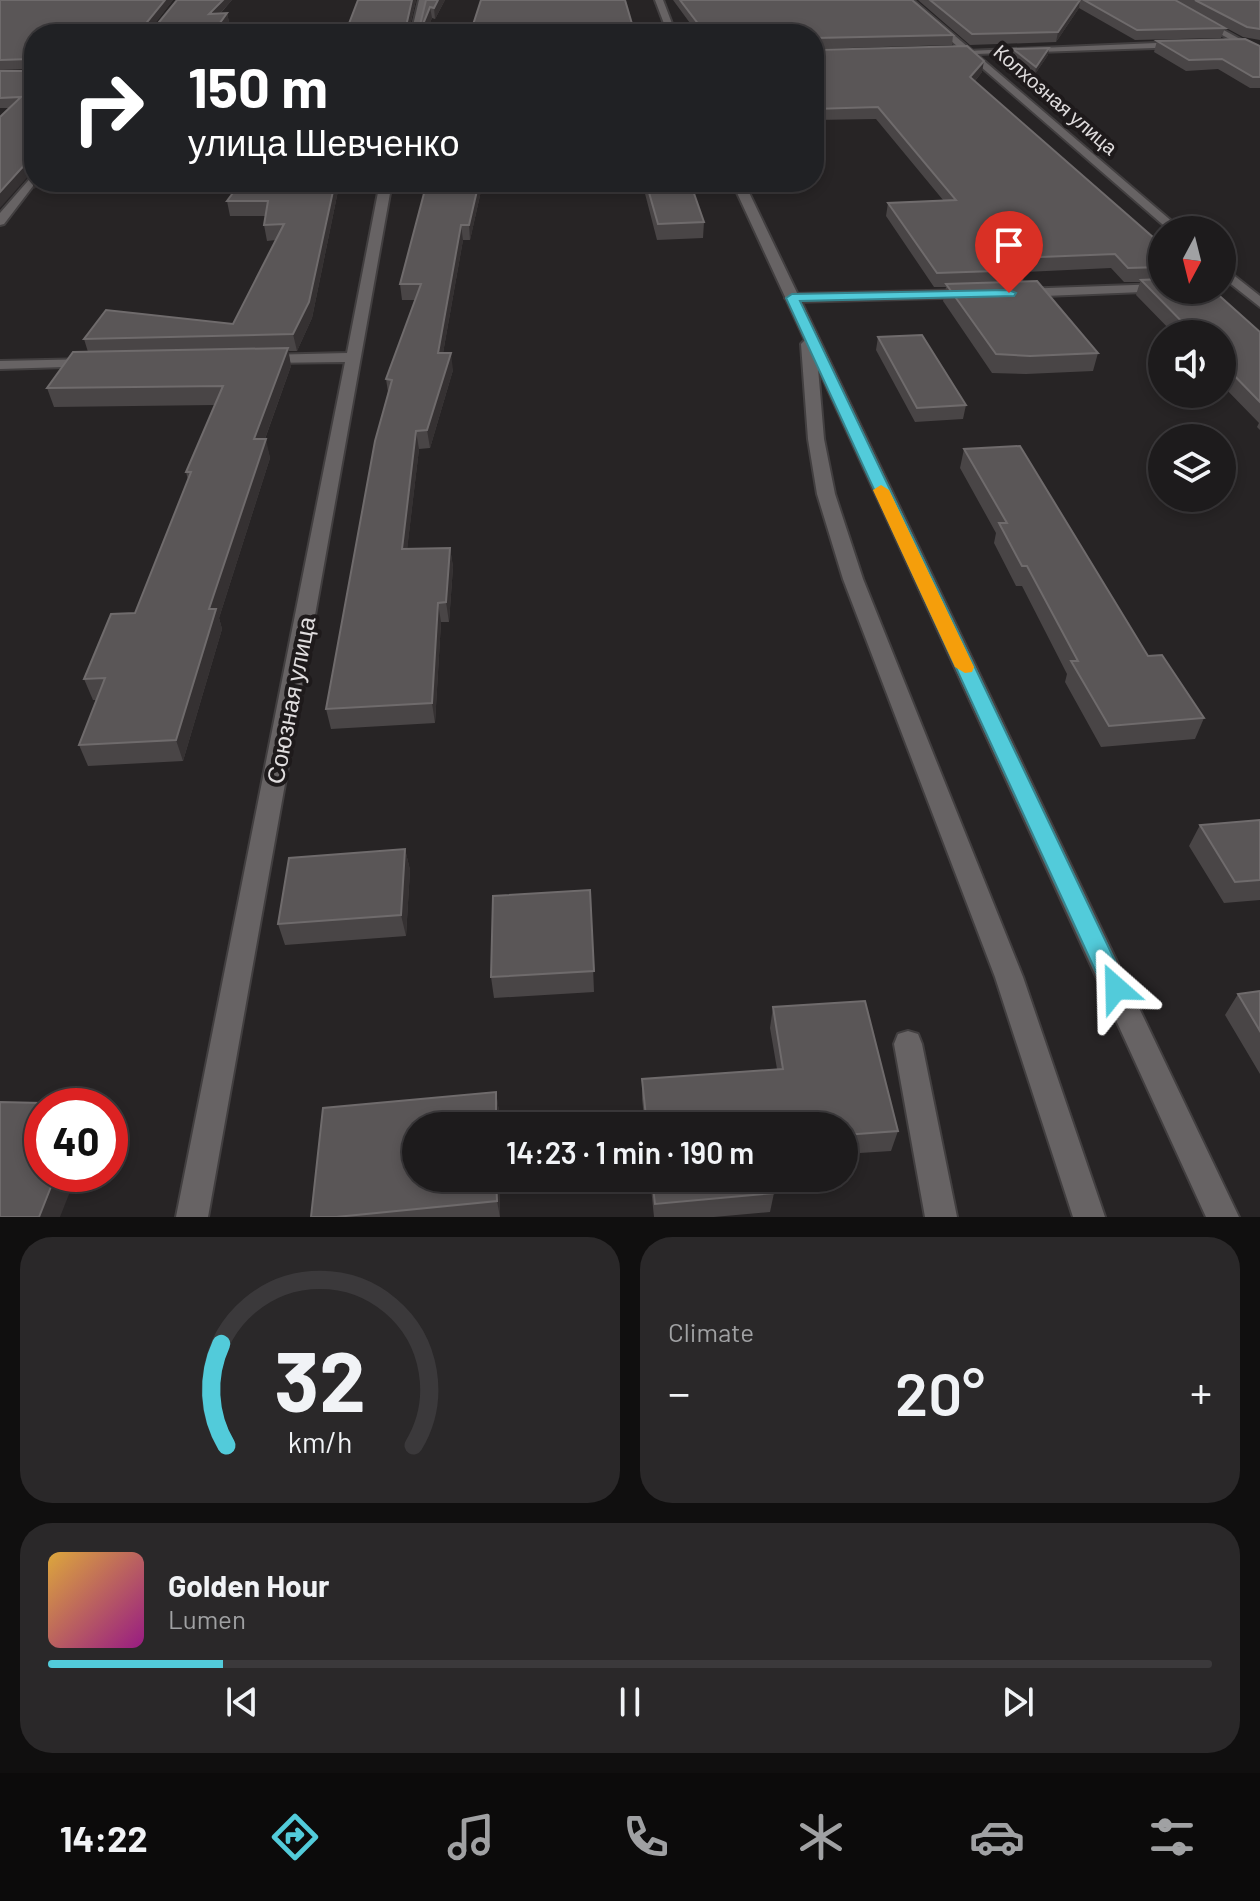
<!DOCTYPE html>
<html lang="en">
<head>
<meta charset="utf-8">
<style>
  body { margin:0; font-family:Barlow,sans-serif; background:#2a2829; color:#f1f3f6; height:100vh; display:flex; flex-direction:column; font-size:30px; white-space:nowrap }
  * { box-sizing:border-box; margin:0 }
  p { font-size:26px; color:#a0a1a3 }
  .icon { flex:none; width:44px; height:44px; fill:none; stroke:currentColor; stroke-width:2; stroke-linecap:round; stroke-linejoin:round }
  .map { position:relative; height:1217px; overflow:hidden }
  .sheet { display:flex; flex-direction:column; gap:20px; padding:20px; background:#100f0f; flex:1 }
  .sheet>* { flex:none }
  .guide { position:absolute; left:24px; top:24px; width:800px; height:168px; border-radius:32px; box-shadow:0 4px 12px #0003,0 0 0 2px #3b393b; background:#202124; color:#fff; overflow:hidden }
  .needle { width:52px; rotate:187deg }
  .buttons { position:absolute; left:1148px; top:216px; display:grid; gap:16px }
  .buttons a { display:grid; place-items:center; width:88px; height:88px; border-radius:50%; background:#1d1b1c; box-shadow:0 4px 12px #0003,0 0 0 2px #3b393b; font-size:40px }
  .speed { position:absolute; left:24px; top:1088px; display:flex; gap:16px; font-size:40px; font-weight:700; text-align:center }
  .speed>* { display:grid; place-content:center; width:104px; height:104px; border-radius:50%; background:#1d1b1c; box-shadow:0 4px 12px #0003,0 0 0 2px #3b393b; line-height:1 }
  .speed .limit { border:12px solid #d22; background:#fff; color:#111 }
  .pin { position:absolute; display:grid; place-items:center; width:68px; height:68px; color:#fff; margin:-82px -34px; border-radius:50% 50% 50% 0; rotate:-45deg; box-shadow:0 0 8px #0007 }
  .pin .icon { rotate:45deg }
  .me { position:absolute; width:88px; margin:-44px; rotate:335deg; stroke-linejoin:round; filter:drop-shadow(0 0 6px #0008) }
  .turn { display:flex; align-items:center; gap:28px; height:168px; padding:0 32px; font-size:36px }
  .turn .icon { width:104px; height:104px; stroke-width:2.5 }
  .turn b { display:block; font-size:56px; line-height:68px }
  .big { font-size:60px; font-weight:600; line-height:1.1 }
  .sheet .widget { flex:1; display:flex; flex-direction:column; justify-content:center; gap:12px; min-width:0; padding:0 28px; border-radius:32px; background:#2a2829 }
  .sheet .dial { align-items:center; gap:0 }
  .dial svg { height:208px; overflow:visible; fill:none; stroke:#3b393b; stroke-width:7; stroke-linecap:round; text-anchor:middle }
  .dial text { fill:#f1f3f6; stroke:none }
  .song { display:flex; align-items:center; gap:24px }
  .cover { width:96px; height:96px; border-radius:12px; background:linear-gradient(135deg,hsl(40 70% 55%),hsl(310 70% 35%)) }
  .played { height:8px; border-radius:4px; background:linear-gradient(90deg,#52cbda 15%,#3b393b 15%) }
  .keys { display:flex; justify-content:space-around; direction:ltr }
  .heat { display:flex; justify-content:space-between; align-items:center; font-size:44px; direction:ltr }
  .sheet .tiles { flex:1; display:grid; gap:20px; grid-template-columns:1fr 1fr }
  .widget:last-child { grid-column:span 2 }
  .trip { position:absolute; left:402px; top:1112px; width:456px; height:80px; border-radius:40px; background:#1d1b1c; box-shadow:0 4px 12px #0003,0 0 0 2px #3b393b; font-weight:600; line-height:80px; text-align:center }
  .tabs { display:flex; height:128px; justify-content:space-around; align-items:center; background:#0c0b0b; color:#a0a1a3 }
  .tabs .icon { width:56px; height:56px }
  .tabs .on { color:#52cbda }
  .tabs b { font-size:36px; color:#f1f3f6 }
  .map>svg:first-child { display:block }
  .lines { fill:none; stroke-linecap:round; stroke-linejoin:round }
  .minor-casing { stroke:#423f40; stroke-width:4 }
  .tertiary-casing { stroke:#423f40; stroke-width:4 }
  .minor { fill:#676364; fill-rule:evenodd }
  .tertiary { fill:#676364; fill-rule:evenodd }
  .wall { fill:#494546 }
  .shaded-wall { fill:#353132 }
  .building { fill:#5a5657; stroke:#6f6b6c; stroke-width:2 }
  .route { fill:#52cbda; stroke:#35848e; stroke-width:2 }
  .slow { fill:#f59e0b }
  .labels { text-anchor:middle; dominant-baseline:central; stroke-width:8; stroke-linejoin:round; paint-order:stroke }
  .far-street-label { font-size:20px; fill:#e0ddde; stroke:#1e1a1b }
  .street-label { font-size:24px; fill:#e0ddde; stroke:#1e1a1b }
</style>
</head>
<body>
<div class="map">
<svg width="1260" height="1217" viewBox="0 0 1260 1217">
  <rect width="100%" height="100%" fill="#272425"/>
  <g class="lines">
    <g class="minor-casing">
      <path id="minor" d="M 419,0 L 427,0 L 419,34 L 411,34 Z
        M 904,0 L 913,0 L 1182,230 L 1169,230 Z
        M 1159,0 L 1169,0 L 1260,50 L 1260,56 Z
        M 34,174 L 36,182 L 4,224 L 0,225 L 0,213 Z
        M 380,182 L 392,182 L 208,1217 L 176,1217 L 345,362 L 264,363 L 257,359 L 264,355 L 347,353 Z
        M 1222,266 L 1260,296 L 1260,307 L 1222,277 Z
        M 1162,284 L 1162,290 L 1167,291 L 1020,297 L 1013,293 L 1020,289 Z
        M 972,290 L 977,291 L 977,297 L 792,302 L 785,298 L 792,294 Z
        M 92,359 L 99,363 L 97,366 L 0,369 L 0,361 Z
        M 908,1031 L 918,1034 L 922,1044 L 957,1217 L 925,1217 L 894,1044 L 898,1034 Z"/>
    </g>
    <g class="tertiary-casing">
      <path id="tertiary" d="M 655,0 L 663,0 L 676,34 L 668,34 Z
        M 1180,42 L 1183,47 L 948,55 L 944,52 Z
        M 732,182 L 744,182 L 1239,1217 L 1206,1217 L 818,368 L 824,439 L 835,494 L 863,579 L 1023,977 L 1105,1217 L 1073,1217 L 995,977 L 843,579 L 817,494 L 808,439 L 801,344 L 805,340 Z"/>
    </g>
    <use href="#minor" class="minor"/>
    <use href="#tertiary" class="tertiary"/>
  </g>
  <path class="wall" d="M 0,0 L 173,0 L 152,27 L 155,27 L 177,0 L 232,0 L 220,14 L 227,13 L 229,22 L 32,172 L 9,108 L 0,108 L 0,71 L 31,71 L 32,69 L 0,70 Z
    M 358,0 L 416,0 L 410,26 L 420,25 L 426,0 L 445,0 L 435,19 L 432,18 L 425,34 L 345,34 Z
    M 673,0 L 912,0 L 953,35 L 952,45 L 814,49 L 814,34 L 698,34 Z
    M 918,0 L 1260,0 L 1260,40 L 1243,37 L 1182,4 L 1225,28 L 1221,38 L 1135,40 L 1079,8 L 1056,42 L 970,45 Z
    M 1157,41 L 1260,46 L 1260,88 L 1250,88 L 1218,69 L 1186,71 L 1154,52 Z
    M 814,49 L 982,72 L 975,81 L 1162,245 L 1162,290 L 1260,332 L 1260,430 L 1257,427 L 1259,423 L 1222,385 L 1222,334 L 1174,334 L 1136,295 L 1140,282 L 1124,282 L 1111,268 L 1025,272 L 1023,281 L 1098,353 L 1093,371 L 1026,374 L 992,373 L 943,301 L 946,287 L 934,287 L 886,216 L 888,203 L 943,200 L 876,119 L 814,120 Z
    M 1013,49 L 1048,55 L 1035,74 L 1011,56 Z
    M 241,182 L 346,182 L 344,186 L 339,186 L 312,318 L 297,351 L 288,351 L 291,366 L 265,439 L 270,458 L 219,618 L 222,629 L 183,761 L 88,766 L 79,745 L 96,700 L 93,700 L 84,679 L 135,613 L 188,480 L 186,472 L 215,405 L 54,407 L 47,388 L 88,352 L 84,339 L 233,324 L 276,240 L 267,241 L 264,225 L 265,216 L 230,216 L 227,201 Z
    M 483,182 L 470,240 L 463,240 L 443,353 L 453,370 L 430,448 L 419,449 L 407,549 L 450,548 L 453,567 L 449,622 L 441,622 L 435,723 L 331,729 L 326,709 L 388,392 L 386,379 L 415,300 L 402,300 L 400,284 Z
    M 642,182 L 690,182 L 704,222 L 703,238 L 657,240 Z
    M 878,337 L 966,405 L 963,419 L 915,422 L 876,350 Z
    M 964,449 L 1204,718 L 1195,739 L 1101,747 L 1065,682 L 1067,674 L 1022,586 L 1016,586 L 994,543 L 996,533 L 960,468 Z
    M 1260,820 L 1260,900 L 1224,903 L 1189,846 L 1200,825 Z
    M 405,849 L 410,870 L 406,936 L 285,945 L 278,924 Z
    M 590,890 L 594,992 L 494,998 L 491,977 Z
    M 1260,991 L 1260,1074 L 1225,1015 L 1238,994 Z
    M 773,1007 L 898,1131 L 891,1151 L 844,1154 L 844,1126 L 645,1126 L 642,1099 L 642,1079 L 777,1069 L 770,1028 Z
    M 496,1092 L 499,1112 L 499,1126 L 416,1126 L 416,1178 L 499,1178 L 500,1217 L 311,1217 L 323,1108 Z
    M 650,1178 L 771,1178 L 774,1193 L 770,1212 L 714,1217 L 654,1217 Z"/>
  <path class="shaded-wall" d="M 165,0 L 173,0 L 147,34 L 143,27 Z
    M 223,0 L 232,0 L 211,23 L 209,14 Z
    M 412,0 L 416,0 L 408,33 L 407,22 Z
    M 438,0 L 445,0 L 435,19 L 434,8 Z
    M 1080,0 L 1079,8 L 1056,42 L 1058,32 Z
    M 430,7 L 432,18 L 425,34 L 419,34 Z
    M 227,13 L 229,22 L 220,34 L 212,34 Z
    M 1049,48 L 1048,55 L 1035,74 L 1036,67 Z
    M 984,61 L 982,72 L 968,89 L 970,77 Z
    M 32,160 L 34,172 L 32,172 L 0,208 L 0,192 L 28,161 Z
    M 34,175 L 34,182 L 44,182 L 34,189 L 31,178 Z
    M 335,182 L 339,182 L 339,186 L 312,318 L 297,351 L 293,334 Z
    M 479,182 L 483,182 L 470,240 L 469,225 Z
    M 461,225 L 463,240 L 440,370 L 438,353 Z
    M 288,348 L 291,366 L 258,458 L 254,439 Z
    M 451,353 L 453,370 L 430,448 L 427,430 Z
    M 416,431 L 419,449 L 405,568 L 402,549 Z
    M 266,439 L 270,458 L 219,618 L 222,629 L 183,761 L 176,740 L 209,609 Z
    M 450,548 L 453,567 L 449,622 L 446,602 Z
    M 438,603 L 441,622 L 435,723 L 432,703 Z
    M 405,849 L 410,870 L 406,936 L 401,915 Z
    M 496,1092 L 499,1112 L 499,1126 L 496,1126 Z
    M 56,1174 L 77,1174 L 60,1217 L 39,1217 Z
    M 496,1178 L 499,1178 L 500,1217 L 497,1201 Z"/>
  <path class="building" d="M 0,0 L 165,0 L 143,27 L 155,27 L 177,0 L 223,0 L 209,14 L 227,13 L 212,34 L 34,34 L 34,62 L 31,59 L 0,60 Z
    M 358,0 L 412,0 L 407,22 L 410,26 L 420,25 L 426,0 L 438,0 L 434,8 L 430,7 L 419,34 L 345,34 Z
    M 481,0 L 625,0 L 635,34 L 470,34 Z
    M 680,0 L 912,0 L 953,35 L 815,38 L 814,41 L 814,34 L 706,34 Z
    M 930,0 L 1080,0 L 1058,32 L 972,34 Z
    M 1084,0 L 1175,0 L 1225,28 L 1137,30 Z
    M 1195,0 L 1260,0 L 1260,29 L 1247,27 Z
    M 1245,39 L 1260,46 L 1260,77 L 1253,77 L 1222,59 L 1189,60 L 1157,41 Z
    M 967,46 L 984,61 L 970,77 L 1162,245 L 1162,267 L 1128,268 L 1115,254 L 1015,258 L 1025,270 L 937,273 L 888,203 L 956,200 L 878,107 L 814,109 L 814,49 L 815,50 Z
    M 1049,48 L 1036,67 L 1013,49 Z
    M 34,62 L 34,166 L 32,160 L 28,161 L 0,192 L 0,117 L 21,97 L 0,98 L 0,71 L 31,71 Z
    M 241,182 L 335,182 L 309,302 L 293,334 L 84,339 L 106,310 L 233,324 L 284,224 L 264,225 L 268,201 L 227,201 Z
    M 427,182 L 479,182 L 469,225 L 461,225 L 438,353 L 451,353 L 427,430 L 416,431 L 402,549 L 450,548 L 446,602 L 438,603 L 432,703 L 326,709 L 375,441 L 392,380 L 386,379 L 421,284 L 400,284 Z
    M 646,182 L 690,182 L 704,222 L 658,224 Z
    M 1162,279 L 1162,290 L 1213,290 L 1260,332 L 1260,402 L 1222,363 L 1222,334 L 1194,334 L 1141,280 Z
    M 1037,281 L 1098,353 L 1030,356 L 996,354 L 946,284 Z
    M 922,335 L 966,405 L 917,408 L 878,337 Z
    M 288,348 L 254,439 L 266,439 L 209,609 L 216,609 L 176,740 L 79,745 L 105,678 L 84,679 L 111,614 L 135,613 L 191,472 L 186,472 L 223,386 L 47,388 L 73,352 Z
    M 1020,446 L 1148,656 L 1162,655 L 1204,718 L 1109,726 L 1071,661 L 1078,661 L 1027,566 L 1022,566 L 999,523 L 1007,523 L 964,449 Z
    M 1260,820 L 1260,880 L 1235,882 L 1200,825 Z
    M 405,849 L 401,915 L 278,924 L 289,858 Z
    M 590,890 L 594,971 L 491,977 L 493,896 Z
    M 1260,991 L 1260,1031 L 1238,994 Z
    M 865,1001 L 898,1131 L 844,1135 L 844,1126 L 647,1126 L 642,1079 L 783,1069 L 773,1007 Z
    M 496,1092 L 496,1126 L 416,1126 L 416,1178 L 496,1178 L 497,1201 L 336,1217 L 311,1217 L 323,1108 Z
    M 0,1102 L 84,1104 L 83,1106 L 42,1106 L 42,1174 L 56,1174 L 39,1217 L 0,1217 Z
    M 652,1178 L 771,1178 L 774,1193 L 655,1204 Z"/>
  <path class="route" d="M 1009,290 L 1016,293 L 1014,296 L 800,301 L 1128,988 L 1125,996 L 1116,1000 L 1107,996 L 786,298 L 792,294 Z"/>
  <path class="slow" d="M 881,485 L 889,490 L 974,667 L 972,672 L 965,673 L 955,667 L 873,490 Z"/>
  <g class="labels">
    <g class="far-street-label">
      <text transform="translate(1056 99) rotate(41)">Колхозная улица</text>
    </g>
    <g class="street-label">
      <text transform="translate(290 700) rotate(-79)">Союзная улица</text>
    </g>
  </g>
</svg>
<div class="buttons">
<a><svg class="needle" viewBox="-14 -14 28 28"><path d="M0-13l5 13h-10z" fill="#e53935"/><path d="M0 13l5-13h-10z" fill="#a0a1a3"/></svg></a>
<a><svg class="icon" aria-label="sound" viewBox="0 0 24 24"><path d="M4 9h4l5-4v14l-5-4H4zM17 9q2 3 0 6"/></svg></a>
<a><svg class="icon" aria-label="layers" viewBox="0 0 24 24"><path d="M12 4l9 5-9 5-9-5zM3 14l9 5 9-5"/></svg></a>
</div>
<div class="speed"><div class="limit">40</div></div>
<div class="pin" style="left:1009px;top:293px;background:#d93025"><svg class="icon" aria-label="arrive" viewBox="0 0 24 24"><path d="M6 21V4h12l-3 4 3 4H6"/></svg></div>
<svg class="me" style="left:1116px;top:988px" viewBox="-20 -20 40 40"><path d="M0-17L14 15 0 8-14 15z" fill="#52cbda" stroke="#fff" stroke-width="4"/></svg>
<div class="trip">14:23 · 1 min · 190 m</div>
<div class="guide">
<div class="turn"><svg class="icon" aria-label="right" viewBox="0 0 24 24"><path d="M7 20v-9h11M14 6l5 5-5 5"/></svg><div><b>150 m</b>улица Шевченко</div></div>
</div>
</div>
<section class="sheet">
<div class="tiles">
<div class="widget dial"><svg viewBox="0 0 100 80">
<path d="M14 69A42 42 0 1 1 86 69"/>
<path d="M14 69A42 42 0 0 1 12 30" stroke="#52cbda"/>
<text x="50" y="56" font-size="32" font-weight="700">32</text>
<text x="50" y="72" font-size="11">km/h</text>
</svg></div>
<div class="widget"><p>Climate</p>
<div class="heat"><a>−</a><b class="big">20°</b><a>+</a></div>
</div>
<div class="widget">
<div class="song"><i class="cover"></i><div><b>Golden Hour</b><p>Lumen</p></div></div>
<div class="played"></div>
<div class="keys"><svg class="icon" aria-label="previous" viewBox="0 0 24 24"><path d="M18 5L8 12l10 7zM5 5v14"/></svg><svg class="icon" aria-label="pause" viewBox="0 0 24 24"><path d="M8 5v14M16 5v14"/></svg><svg class="icon" aria-label="next" viewBox="0 0 24 24"><path d="M6 5l10 7-10 7zM19 5v14"/></svg></div>
</div>
</div>
</section>
<nav class="tabs">
<b>14:22</b>
<svg class="icon on" aria-label="directions" viewBox="0 0 24 24"><path d="M12 3l9 9-9 9-9-9zM9 14v-3h6M13 9l2 2-2 2"/></svg>
<svg class="icon" aria-label="music" viewBox="0 0 24 24"><path d="M9 18V5l10-2v13"/><circle cx="6" cy="18" r="3"/><circle cx="16" cy="16" r="3"/></svg>
<svg class="icon" aria-label="phone" viewBox="0 0 24 24"><path d="M5 4h4l2 5-3 2q2 4 5 5l2-3 5 2v4C11 20 4 13 5 4z"/></svg>
<svg class="icon" aria-label="climate" viewBox="0 0 24 24"><path d="M12 3v18M4 7l16 10M4 17L20 7"/></svg>
<svg class="icon" aria-label="car" viewBox="0 0 24 24"><path d="M5 17H2v-5l4-1 3-4h7l3 4 3 1v5h-3M9 17h6M6 11h13"/><circle cx="7" cy="17" r="2"/><circle cx="17" cy="17" r="2"/></svg>
<svg class="icon" aria-label="filters" viewBox="0 0 24 24"><path d="M4 7h16M4 17h16"/><circle cx="9" cy="7" r="2"/><circle cx="15" cy="17" r="2"/></svg>
</nav>
</body>
</html>
